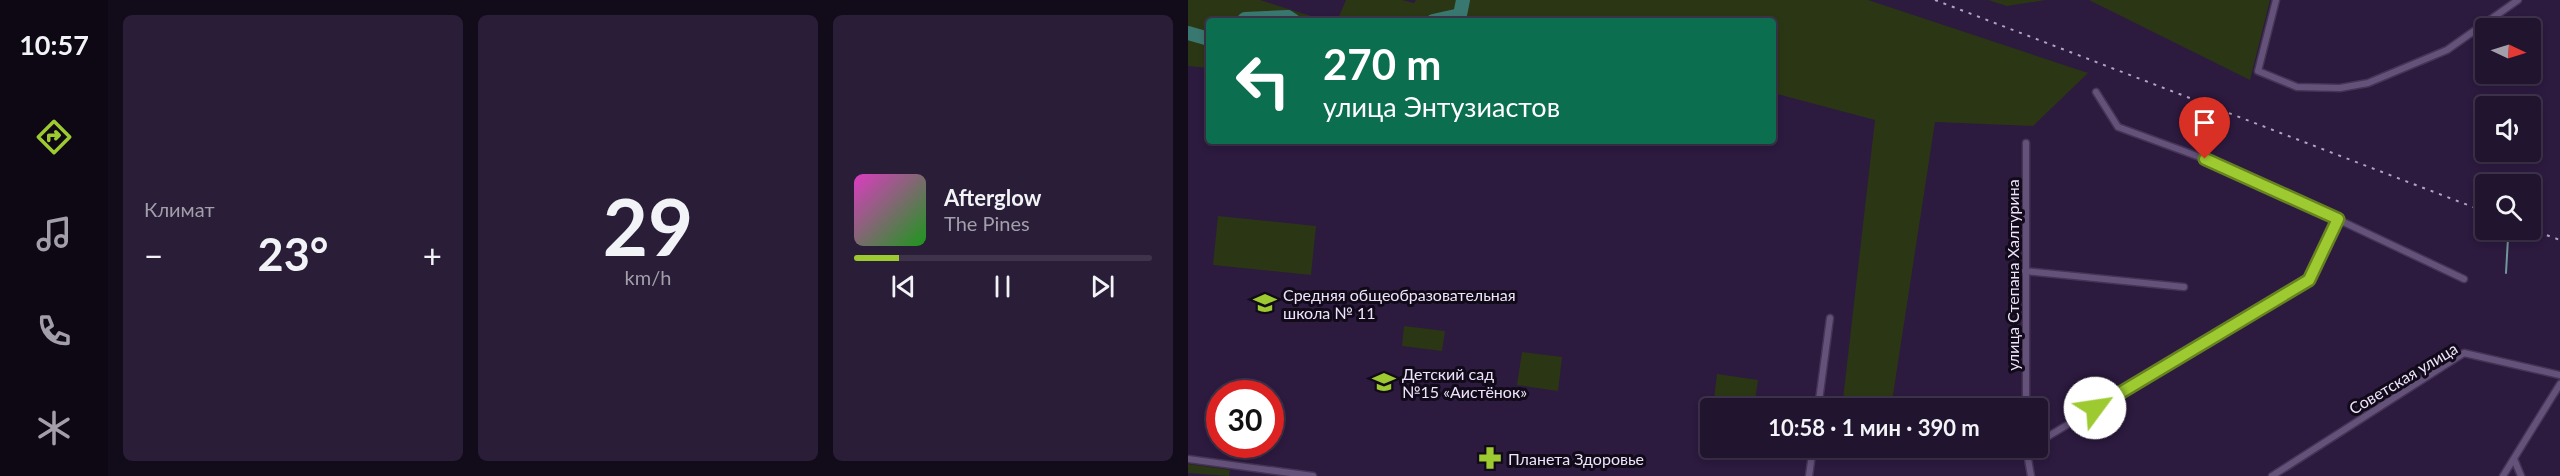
<!DOCTYPE html>
<html lang="ru">
<head>
<meta charset="utf-8">
<style>
  body { margin:0; font-family:Lato,sans-serif; background:#291d37; color:#f1f3f6; height:100vh; display:flex; flex-direction:column; font-size:22px; white-space:nowrap }
  * { box-sizing:border-box; margin:0 }
  p { font-size:20px; color:#a29eaa }
  .icon { flex:none; width:33px; height:33px; fill:none; stroke:currentColor; stroke-width:2; stroke-linecap:round; stroke-linejoin:round }
  .map { position:relative; flex:1; overflow:hidden }
  .sheet { display:flex; flex-direction:column; gap:15px; padding:15px; background:#120b1a; width:1080px }
  .sheet>* { flex:none }
  .top-card { position:absolute; left:18px; top:18px; width:570px; height:126px; border-radius:6px; box-shadow:0 3px 9px #0003,0 0 0 2px #3e334b; background:#0b6e4f; color:#fff; overflow:hidden }
  .needle { width:39px; rotate:94deg }
  .tools { position:absolute; left:1287px; top:18px; display:grid; gap:12px }
  .tools a { display:grid; place-items:center; width:66px; height:66px; border-radius:6px; background:#21142f; box-shadow:0 3px 9px #0003,0 0 0 2px #3e334b; font-size:30px }
  .speed { position:absolute; left:18px; top:380px; display:flex; gap:12px; font-size:30px; font-weight:700; text-align:center }
  .speed>* { display:grid; place-content:center; width:78px; height:78px; border-radius:50%; background:#21142f; box-shadow:0 3px 9px #0003,0 0 0 2px #3e334b; line-height:1 }
  .speed .limit { border:9px solid #d22; background:#fff; color:#111 }
  .pin { position:absolute; display:grid; place-items:center; width:51px; height:51px; color:#fff; margin:-62px -26px; border-radius:50% 50% 50% 0; rotate:-45deg; box-shadow:0 0 6px #0007 }
  .pin .icon { rotate:45deg }
  .me { position:absolute; width:66px; margin:-33px; rotate:59deg; stroke-linejoin:round; filter:drop-shadow(0 0 4px #0008) }
  .turn { display:flex; align-items:center; gap:21px; height:126px; padding:0 18px; font-size:27px }
  .turn .icon { width:78px; height:78px; stroke-width:2.5 }
  .turn b { display:block; font-size:42px; line-height:51px }
  .big { font-size:45px; font-weight:700; line-height:1.1 }
  .sheet .card { flex:1; display:flex; flex-direction:column; justify-content:center; gap:9px; min-width:0; padding:0 21px; border-radius:9px; background:#291d37 }
  .sheet .dial { align-items:center; gap:0 }
  .dial b { font-size:78px; line-height:1 }
  .song { display:flex; align-items:center; gap:18px }
  .cover { width:72px; height:72px; border-radius:9px; background:linear-gradient(135deg,hsl(310 70% 55%),hsl(120 70% 35%)) }
  .played { height:6px; border-radius:3px; background:linear-gradient(90deg,#9dca30 15%,#3e334b 15%) }
  .keys { display:flex; justify-content:space-around; direction:ltr }
  .heat { display:flex; justify-content:space-between; align-items:center; font-size:33px; direction:ltr }
  .sheet .tiles { flex:1; display:grid; gap:15px; grid-template-columns:repeat(3,1fr) }
  .trip { position:absolute; left:512px; top:398px; width:348px; height:60px; border-radius:6px; background:#21142f; box-shadow:0 3px 9px #0003,0 0 0 2px #3e334b; font-weight:700; line-height:60px; text-align:center }
  main { display:flex; flex:1; min-height:0 }
  .dock { display:flex; flex-direction:column; width:108px; justify-content:space-around; align-items:center; background:#0d0813; color:#a29eaa }
  .dock .icon { width:42px; height:42px }
  .dock .current { color:#9dca30 }
  .dock b { font-size:27px; color:#f1f3f6 }
  .map>svg:first-child { display:block }
  .green { fill:#2b3714 }
  .lines { fill:none; stroke-linecap:round; stroke-linejoin:round }
  .stream { stroke:#6f989a; stroke-width:2 }
  .river { stroke:#397870; stroke-width:14 }
  .street-casing { stroke:#453454; stroke-width:9 }
  .street { stroke:#65527b; stroke-width:6 }
  .rail { stroke:#b1a4c0; stroke-width:2; stroke-dasharray:3 6; stroke-linecap:butt }
  .route-casing { stroke:#66831f; stroke-width:15 }
  .route { stroke:#9dca30; stroke-width:10 }
  .labels { text-anchor:middle; dominant-baseline:central; stroke-width:6; stroke-linejoin:round; paint-order:stroke }
  .street-label { font-size:16px; fill:#ede3fb; stroke:#110a19 }
  .poi-label { font-size:16px; fill:#ede3fb; stroke:#110a19; text-anchor:start }
</style>
</head>
<body>
<main>
<nav class="dock">
<b>10:57</b>
<svg class="icon current" aria-label="directions" viewBox="0 0 24 24"><path d="M12 3l9 9-9 9-9-9zM9 14v-3h6M13 9l2 2-2 2"/></svg>
<svg class="icon" aria-label="music" viewBox="0 0 24 24"><path d="M9 18V5l10-2v13"/><circle cx="6" cy="18" r="3"/><circle cx="16" cy="16" r="3"/></svg>
<svg class="icon" aria-label="phone" viewBox="0 0 24 24"><path d="M5 4h4l2 5-3 2q2 4 5 5l2-3 5 2v4C11 20 4 13 5 4z"/></svg>
<svg class="icon" aria-label="climate" viewBox="0 0 24 24"><path d="M12 3v18M4 7l16 10M4 17L20 7"/></svg>
</nav>
<section class="sheet">
<div class="tiles">
<div class="card"><p>Климат</p>
<div class="heat"><a>−</a><b class="big">23°</b><a>+</a></div>
</div>
<div class="card dial"><b>29</b><p>km/h</p></div>
<div class="card">
<div class="song"><i class="cover"></i><div><b>Afterglow</b><p>The Pines</p></div></div>
<div class="played"></div>
<div class="keys"><svg class="icon" aria-label="previous" viewBox="0 0 24 24"><path d="M18 5L8 12l10 7zM5 5v14"/></svg><svg class="icon" aria-label="pause" viewBox="0 0 24 24"><path d="M8 5v14M16 5v14"/></svg><svg class="icon" aria-label="next" viewBox="0 0 24 24"><path d="M6 5l10 7-10 7zM19 5v14"/></svg></div>
</div>
</div>
</section>
<div class="map">
<svg width="1372" height="476" viewBox="0 0 1372 476">
  <rect width="100%" height="100%" fill="#2c1a3f"/>
  <path class="green" d="M 0,0 L 72,0 L 139,21 L 21,21 L 21,68 L 0,66 Z
    M 158,0 L 214,0 L 226,3 L 228,0 L 680,0 L 900,73 L 845,126 L 747,122 L 703,408 L 654,408 L 687,120 L 585,93 L 585,21 L 149,21 Z
    M 800,0 L 858,0 L 819,6 Z
    M 901,0 L 1082,0 L 1062,80 Z
    M 30,216 L 128,226 L 123,275 L 25,265 Z
    M 216,326 L 257,331 L 254,351 L 214,346 Z
    M 334,352 L 374,357 L 370,391 L 329,385 Z
    M 529,374 L 570,380 L 566,408 L 525,408 Z
    M 522,429 L 522,447 L 561,447 L 560,453 L 520,448 Z
    M 649,447 L 697,447 L 697,449 L 648,456 Z
    M 0,464 L 42,470 L 41,476 L 0,473 Z"/>
  <g class="lines">
    <path class="stream" d="M 1318,273 L 1320,238 L 1323,230"/>
    <path class="river" d="M 55,21 L 57,19 L 100,17 L 106,21
      M 245,21 L 272,15 L 275,0
      M 0,33 L 21,39"/>
    <g class="street-casing">
      <path id="street" d="M 1088,0 L 1070,71 L 1109,87 L 1152,88 L 1180,83 L 1259,50 L 1330,0
        M 908,92 L 930,127 L 1039,167 L 1276,279
        M 838,143 L 838,408
        M 837,271 L 996,287
        M 630,408 L 642,318
        M 849,443 L 1121,280 L 1150,219
        M 838,447 L 843,476
        M 0,459 L 125,476
        M 1326,459 L 1333,476
        M 621,476 L 625,447
        M 1084,476 L 1276,353 L 1372,375
        M 1315,476 L 1372,384"/>
    </g>
    <use href="#street" class="street"/>
    <path class="rail" d="M 747,0 L 1298,212
      M 1342,229 L 1372,240"/>
  </g>
  <g class="lines">
    <g class="route-casing">
      <path id="route" d="M 907,408 L 1121,280 L 1150,219 L 1017,159"/>
    </g>
    <use href="#route" class="route"/>
  </g>
  <defs>
    <g id="school-bare" transform="scale(1.8)"><path d="M0-5L7-2L0 1L-7-2ZM-4 1L0 2.5L4 1V4Q0 6-4 4Z" fill="#9dca30" stroke="#110a19" stroke-width="2.5" paint-order="stroke"/></g>
    <g id="pharmacy-bare" transform="scale(1.8)"><path d="M-2-6h4v4h4v4h-4v4h-4v-4h-4v-4h4Z" fill="#9dca30" stroke="#110a19" stroke-width="2.5" paint-order="stroke"/></g>
  </defs>
  <g fill-rule="evenodd">
    <use href="#school-bare" x="77" y="303"/>
    <use href="#school-bare" x="196" y="382"/>
    <use href="#pharmacy-bare" x="302" y="458"/>
  </g>
  <g class="labels">
    <g class="street-label">
      <text transform="translate(824 275) rotate(-90)">улица Степана Халтурина</text>
      <text transform="translate(1215 378) rotate(-31)">Советская улица</text>
    </g>
    <g class="poi-label">
      <text x="95" y="294">Средняя общеобразовательная<tspan x="95" dy="18">школа № 11</tspan></text>
      <text x="214" y="373">Детский сад<tspan x="214" dy="18">№15 «Аистёнок»</tspan></text>
      <text x="320" y="458">Планета Здоровье</text>
    </g>
  </g>
</svg>
<div class="tools">
<a><svg class="needle" viewBox="-14 -14 28 28"><path d="M0-13l5 13h-10z" fill="#e53935"/><path d="M0 13l5-13h-10z" fill="#a29eaa"/></svg></a>
<a><svg class="icon" aria-label="sound" viewBox="0 0 24 24"><path d="M4 9h4l5-4v14l-5-4H4zM17 9q2 3 0 6"/></svg></a>
<a><svg class="icon" aria-label="search" viewBox="0 0 24 24"><circle cx="10" cy="10" r="6"/><path d="M15 15l6 6"/></svg></a>
</div>
<div class="speed"><div class="limit">30</div></div>
<div class="pin" style="left:1017px;top:159px;background:#d93025"><svg class="icon" aria-label="arrive" viewBox="0 0 24 24"><path d="M6 21V4h12l-3 4 3 4H6"/></svg></div>
<svg class="me" style="left:907px;top:408px" viewBox="-20 -20 40 40"><circle r="19" fill="#fff"/><path d="M0-13L10 11 0 6-10 11z" fill="#9dca30"/></svg>
<div class="trip">10:58 · 1 мин · 390 m</div>
<div class="top-card">
<div class="turn"><svg class="icon" aria-label="left" viewBox="0 0 24 24"><path d="M17 20v-9H6M10 6l-5 5 5 5"/></svg><div><b>270 m</b>улица Энтузиастов</div></div>
</div>
</div>
</main>
</body>
</html>
